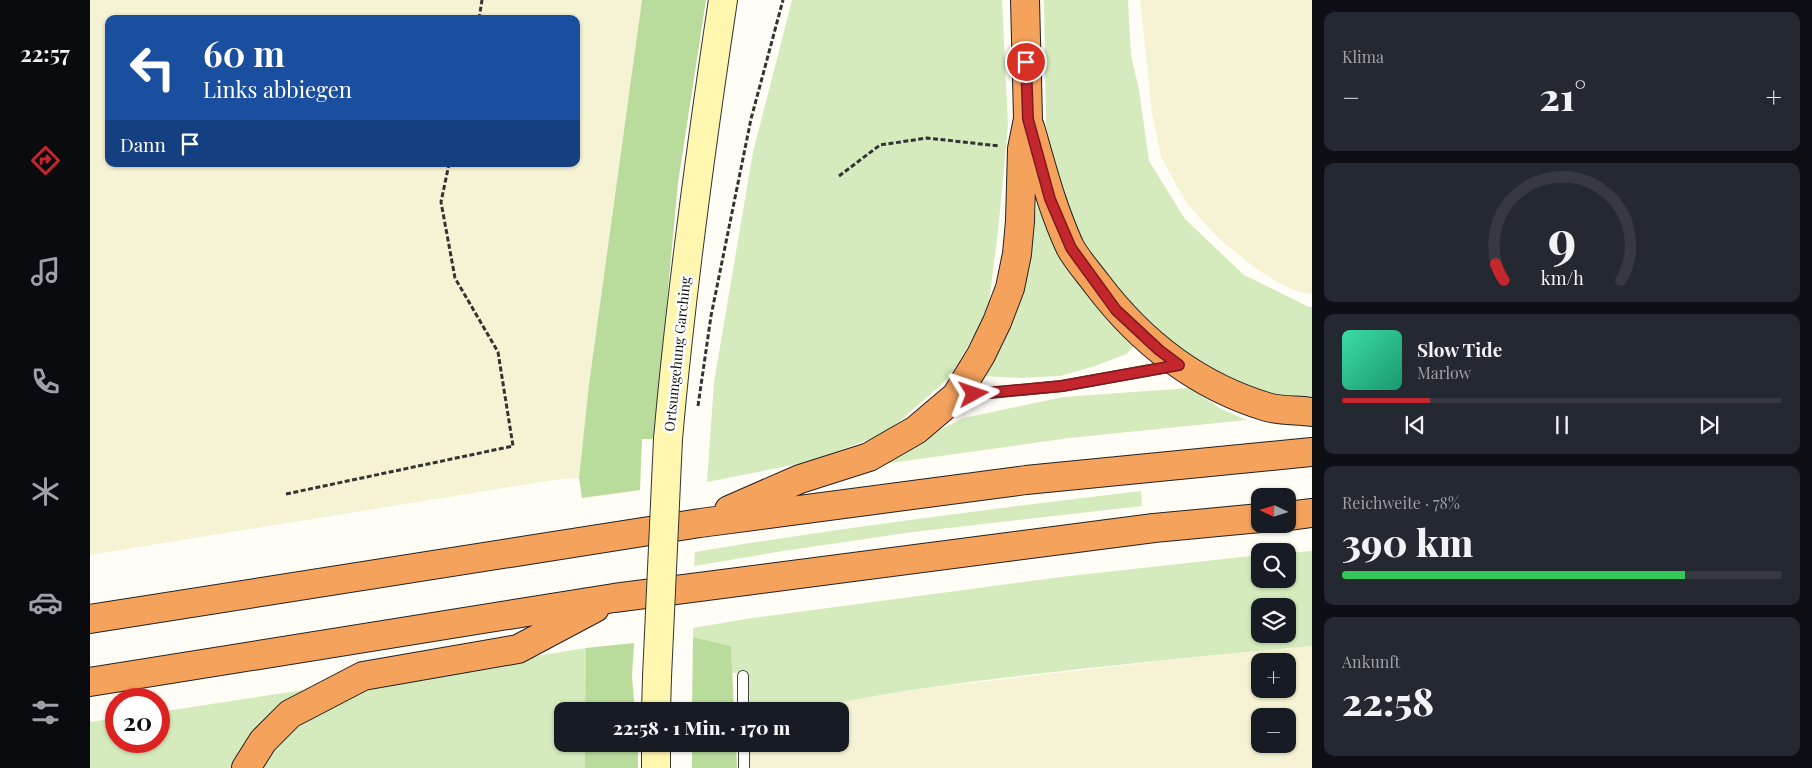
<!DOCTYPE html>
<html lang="de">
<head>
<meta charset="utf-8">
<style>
  body { margin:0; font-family:"Playfair Display",serif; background:#242831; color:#f1f3f6; height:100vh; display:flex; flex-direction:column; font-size:19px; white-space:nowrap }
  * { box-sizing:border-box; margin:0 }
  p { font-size:16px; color:#9ea1a6 }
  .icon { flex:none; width:28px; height:28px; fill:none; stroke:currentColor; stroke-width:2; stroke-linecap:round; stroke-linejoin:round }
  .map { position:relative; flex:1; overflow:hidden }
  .details { display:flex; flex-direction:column; gap:12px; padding:12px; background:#0d0f14; width:500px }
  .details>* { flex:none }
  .top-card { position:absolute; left:15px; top:15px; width:475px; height:152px; border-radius:10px; box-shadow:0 1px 4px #0004; background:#1a4fa0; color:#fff; overflow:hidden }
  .needle { width:32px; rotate:274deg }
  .fabs { position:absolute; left:1161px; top:488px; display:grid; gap:10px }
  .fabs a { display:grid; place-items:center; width:45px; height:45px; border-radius:10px; background:#171b24; box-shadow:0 1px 4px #0004; font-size:25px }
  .speed { position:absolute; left:15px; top:688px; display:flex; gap:10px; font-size:25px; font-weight:700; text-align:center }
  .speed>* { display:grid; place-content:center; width:65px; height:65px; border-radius:50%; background:#171b24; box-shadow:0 1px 4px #0004; line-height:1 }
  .speed .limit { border:8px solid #d22; background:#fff; color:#111 }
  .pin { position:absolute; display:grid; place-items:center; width:42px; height:42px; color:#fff; margin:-21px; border:2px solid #fff; border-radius:50%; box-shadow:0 1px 5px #0007 }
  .me { position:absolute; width:55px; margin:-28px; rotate:85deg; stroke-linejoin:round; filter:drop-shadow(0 0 4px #0008) }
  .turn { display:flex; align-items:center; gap:18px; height:105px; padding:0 15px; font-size:22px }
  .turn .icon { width:65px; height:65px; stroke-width:2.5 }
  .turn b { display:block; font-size:35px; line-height:42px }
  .then { display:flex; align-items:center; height:48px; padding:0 15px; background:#0003; gap:10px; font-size:19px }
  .big { font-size:38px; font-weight:800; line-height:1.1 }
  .details .widget { flex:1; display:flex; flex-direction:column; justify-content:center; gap:8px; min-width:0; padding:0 18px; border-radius:10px; background:#242831 }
  .details .dial { align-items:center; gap:0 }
  .dial svg { height:130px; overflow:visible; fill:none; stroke:#363941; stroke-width:7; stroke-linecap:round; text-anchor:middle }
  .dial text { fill:#f1f3f6; stroke:none }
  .song { display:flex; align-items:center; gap:15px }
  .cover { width:60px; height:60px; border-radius:8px; background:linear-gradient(135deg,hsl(160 70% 55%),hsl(160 70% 35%)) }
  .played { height:5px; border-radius:2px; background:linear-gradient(90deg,#c4262e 20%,#363941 20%) }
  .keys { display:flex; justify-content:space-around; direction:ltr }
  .heat { display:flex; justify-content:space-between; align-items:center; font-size:28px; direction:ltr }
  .charge { height:8px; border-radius:4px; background:linear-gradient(90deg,#34c759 78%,#363941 0) }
  .trip { position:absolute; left:464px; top:702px; width:295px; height:50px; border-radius:10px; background:#171b24; box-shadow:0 1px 4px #0004; font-weight:800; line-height:50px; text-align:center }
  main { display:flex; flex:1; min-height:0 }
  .menu { display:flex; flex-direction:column; width:90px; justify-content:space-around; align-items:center; background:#090b0e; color:#9ea1a6 }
  .menu .icon { width:35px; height:35px }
  .menu .on { color:#c4262e }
  .menu b { font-size:22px; color:#f1f3f6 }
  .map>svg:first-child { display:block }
  .farmland { fill:#f6f3d4; fill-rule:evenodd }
  .green { fill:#d5ebbd; fill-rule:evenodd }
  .forest { fill:#b9dc9c }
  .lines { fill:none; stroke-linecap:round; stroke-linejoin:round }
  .lane-casing { stroke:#444; stroke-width:12 }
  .secondary-casing { stroke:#333; stroke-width:30 }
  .highway-casing { stroke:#222; stroke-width:30 }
  .path { stroke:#333; stroke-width:3; stroke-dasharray:5 2.5; stroke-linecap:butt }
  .lane { stroke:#fff; stroke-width:10 }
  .secondary { stroke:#fff6b0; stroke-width:28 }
  .highway { stroke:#f5a25d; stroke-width:28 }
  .secondary-bridge-casing { stroke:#333; stroke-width:30; stroke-linecap:butt }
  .secondary-bridge { stroke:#fff6b0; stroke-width:28 }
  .route-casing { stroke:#7f191e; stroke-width:12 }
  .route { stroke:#c4262e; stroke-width:9 }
  .labels { text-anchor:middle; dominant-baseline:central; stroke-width:5; stroke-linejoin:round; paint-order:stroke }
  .street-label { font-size:14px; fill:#111; stroke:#fff }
</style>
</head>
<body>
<main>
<nav class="menu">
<b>22:57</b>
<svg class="icon on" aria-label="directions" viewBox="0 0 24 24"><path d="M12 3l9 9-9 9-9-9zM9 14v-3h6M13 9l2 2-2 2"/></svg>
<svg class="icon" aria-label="music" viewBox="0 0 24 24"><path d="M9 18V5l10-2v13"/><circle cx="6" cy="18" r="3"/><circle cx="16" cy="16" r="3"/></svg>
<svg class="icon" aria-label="phone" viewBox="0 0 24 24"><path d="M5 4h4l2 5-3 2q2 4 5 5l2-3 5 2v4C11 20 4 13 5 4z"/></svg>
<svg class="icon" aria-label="climate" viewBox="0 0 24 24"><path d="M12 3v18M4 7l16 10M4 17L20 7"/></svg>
<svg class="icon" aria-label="car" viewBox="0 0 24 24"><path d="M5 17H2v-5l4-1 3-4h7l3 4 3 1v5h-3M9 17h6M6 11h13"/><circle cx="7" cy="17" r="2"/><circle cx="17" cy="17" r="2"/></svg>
<svg class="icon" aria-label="filters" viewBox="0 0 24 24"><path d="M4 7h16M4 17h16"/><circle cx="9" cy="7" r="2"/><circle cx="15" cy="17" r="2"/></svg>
</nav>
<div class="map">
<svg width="1222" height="768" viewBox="0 0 1222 768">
  <rect width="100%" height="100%" fill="#fffdf5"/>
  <path class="farmland" d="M 0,0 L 552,0 L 499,384 L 489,478 L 463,480 L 0,555 ZM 19,19 L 486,19 L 486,164 L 19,164 Z
    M 1050,0 L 1222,0 L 1222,294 L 1209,292 L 1188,282 L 1168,270 L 1131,241 L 1097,204 L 1071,157 L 1062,113 Z
    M 1222,646 L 1222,768 L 660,768 L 660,744 L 750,744 L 750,711 L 692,711 L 835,688 L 1098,658 ZM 1170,661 L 1198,661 L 1198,689 L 1170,689 ZM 1170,716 L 1198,716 L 1198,744 L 1170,744 Z"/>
  <path class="green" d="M 702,0 L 912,0 L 918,126 L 908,231 L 898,311 L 861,376 L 796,433 L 718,462 L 617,482 L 624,382 L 663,152 Z
    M 954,0 L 1038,0 L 1041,55 L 1049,90 L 1059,161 L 1095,219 L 1154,275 L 1219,307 L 1222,307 L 1222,406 L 1145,384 L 1072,339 L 1016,278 L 989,237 L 968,181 L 956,128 Z
    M 948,194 L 1041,340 L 1043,347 L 1037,354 L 1005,366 L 970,376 L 930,378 L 892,376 L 931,296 L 939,266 Z
    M 1100,388 L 1133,410 L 1157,420 L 979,438 L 793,464 L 841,434 L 874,418 L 973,397 Z
    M 1051,491 L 1052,506 L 823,532 L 693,551 L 604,566 L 605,552 C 753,527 902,509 1051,491 Z
    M 1222,551 L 1222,646 C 1093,658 964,670 835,688 C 777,696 719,711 660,711 L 658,672 L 642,673 L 641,646 L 603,637 L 603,628 L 656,619 L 979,576 L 1170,555 L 1170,579 L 1198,579 L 1198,553 ZM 1170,606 L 1198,606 L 1198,634 L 1170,634 Z
    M 496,648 L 495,711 L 472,711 L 472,744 L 495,744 L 495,768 L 170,768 L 190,741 L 212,719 L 250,698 L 328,675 Z
    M 213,690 L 180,723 L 146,768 L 0,768 L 0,722 L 26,718 L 26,741 L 69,741 L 69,712 Z"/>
  <path class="forest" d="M 552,0 L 616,0 L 588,183 L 564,439 L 552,439 L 550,490 L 492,498 L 489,478 L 499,384 Z
    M 603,637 L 641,646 L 644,711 L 602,711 Z
    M 544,643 L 542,677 L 545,711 L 495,711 L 496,648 Z
    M 495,744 L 548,744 L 548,768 L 495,768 Z
    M 602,744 L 646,744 L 647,768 L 602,768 Z"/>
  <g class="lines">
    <g class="lane-casing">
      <path id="lane" d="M 870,396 L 972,386 L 1083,366
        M 653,676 L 653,711
        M 654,744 L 654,768"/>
    </g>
    <g class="secondary-casing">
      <path id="secondary" d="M 578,439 C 591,292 611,146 633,0
        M 566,711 L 567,677
        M 566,768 L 566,744"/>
    </g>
    <g class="highway-casing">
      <path id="highway" d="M 940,127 C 952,168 962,208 980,247 C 987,260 998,272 1007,284 C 1050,341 1107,386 1177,407 C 1190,411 1208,410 1222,412
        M 639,510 L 710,479 L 779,457 L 826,430 L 866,396 L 891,355 L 907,322 L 920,288 L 927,254 L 930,221 L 932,149 L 938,119 L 935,0
        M 1198,516 L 1222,513
        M 0,619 L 610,523 L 936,480 L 1222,452
        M 0,682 L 524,598 L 1064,528 L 1170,518
        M 156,768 L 173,741 L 200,714 L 273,676 L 428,649 L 505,608"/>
    </g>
    <path class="path" d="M 389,19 L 392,0
      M 749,176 L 790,145 L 837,138 L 909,146
      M 608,406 L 621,316 L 661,119 L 693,0
      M 196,494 L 423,446 L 408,352 L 365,278 L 351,202 L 359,164"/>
    <use href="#lane" class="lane"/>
    <use href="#secondary" class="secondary"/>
    <use href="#highway" class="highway"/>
    <g class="secondary-bridge-casing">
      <path id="secondary-bridge" d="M 567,677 L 578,439"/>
    </g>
    <use href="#secondary-bridge" class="secondary-bridge"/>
  </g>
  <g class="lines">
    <g class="route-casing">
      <path id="route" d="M 884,394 L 972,386 L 1089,365 L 1069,350 L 1026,310 L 981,248 L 960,199 L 938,119 L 936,62"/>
    </g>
    <use href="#route" class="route"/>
  </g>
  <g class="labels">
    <g class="street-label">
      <text transform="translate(587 354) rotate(-84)">Ortsumgehung Garching</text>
    </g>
  </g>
</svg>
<div class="fabs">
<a><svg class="needle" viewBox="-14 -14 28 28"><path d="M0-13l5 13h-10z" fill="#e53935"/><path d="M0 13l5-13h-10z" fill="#9ea1a6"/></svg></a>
<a><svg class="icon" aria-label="search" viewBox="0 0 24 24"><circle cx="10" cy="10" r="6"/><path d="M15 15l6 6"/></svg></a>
<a><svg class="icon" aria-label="layers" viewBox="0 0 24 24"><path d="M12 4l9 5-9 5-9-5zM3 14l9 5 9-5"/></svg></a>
<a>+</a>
<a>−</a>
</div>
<div class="speed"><div class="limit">20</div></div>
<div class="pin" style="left:936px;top:62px;background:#d93025"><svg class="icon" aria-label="arrive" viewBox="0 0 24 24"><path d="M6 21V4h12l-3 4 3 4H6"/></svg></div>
<svg class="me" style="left:884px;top:394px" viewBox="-20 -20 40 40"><path d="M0-17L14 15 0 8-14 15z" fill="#c4262e" stroke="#fff" stroke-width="4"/></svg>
<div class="trip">22:58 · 1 Min. · 170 m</div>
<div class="top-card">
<div class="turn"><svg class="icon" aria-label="left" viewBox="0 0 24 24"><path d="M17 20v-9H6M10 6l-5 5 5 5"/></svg><div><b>60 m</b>Links abbiegen</div></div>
<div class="then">Dann<svg class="icon" aria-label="arrive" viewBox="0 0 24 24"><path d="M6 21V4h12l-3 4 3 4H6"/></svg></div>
</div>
</div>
<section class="details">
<div class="widget"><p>Klima</p>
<div class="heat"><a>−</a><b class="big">21°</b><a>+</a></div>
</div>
<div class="widget dial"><svg viewBox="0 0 100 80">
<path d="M14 69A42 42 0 1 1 86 69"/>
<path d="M14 69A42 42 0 0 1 9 59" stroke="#c4262e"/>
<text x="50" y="56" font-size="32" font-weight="700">9</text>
<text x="50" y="72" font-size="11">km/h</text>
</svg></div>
<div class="widget">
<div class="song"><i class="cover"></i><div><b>Slow Tide</b><p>Marlow</p></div></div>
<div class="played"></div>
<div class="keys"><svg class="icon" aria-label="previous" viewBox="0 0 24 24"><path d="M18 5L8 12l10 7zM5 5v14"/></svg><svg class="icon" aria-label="pause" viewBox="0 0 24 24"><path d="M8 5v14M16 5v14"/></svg><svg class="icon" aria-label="next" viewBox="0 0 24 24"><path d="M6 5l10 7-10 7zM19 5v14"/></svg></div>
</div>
<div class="widget"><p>Reichweite · 78%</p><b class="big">390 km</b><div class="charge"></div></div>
<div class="widget"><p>Ankunft</p><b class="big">22:58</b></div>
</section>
</main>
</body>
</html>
